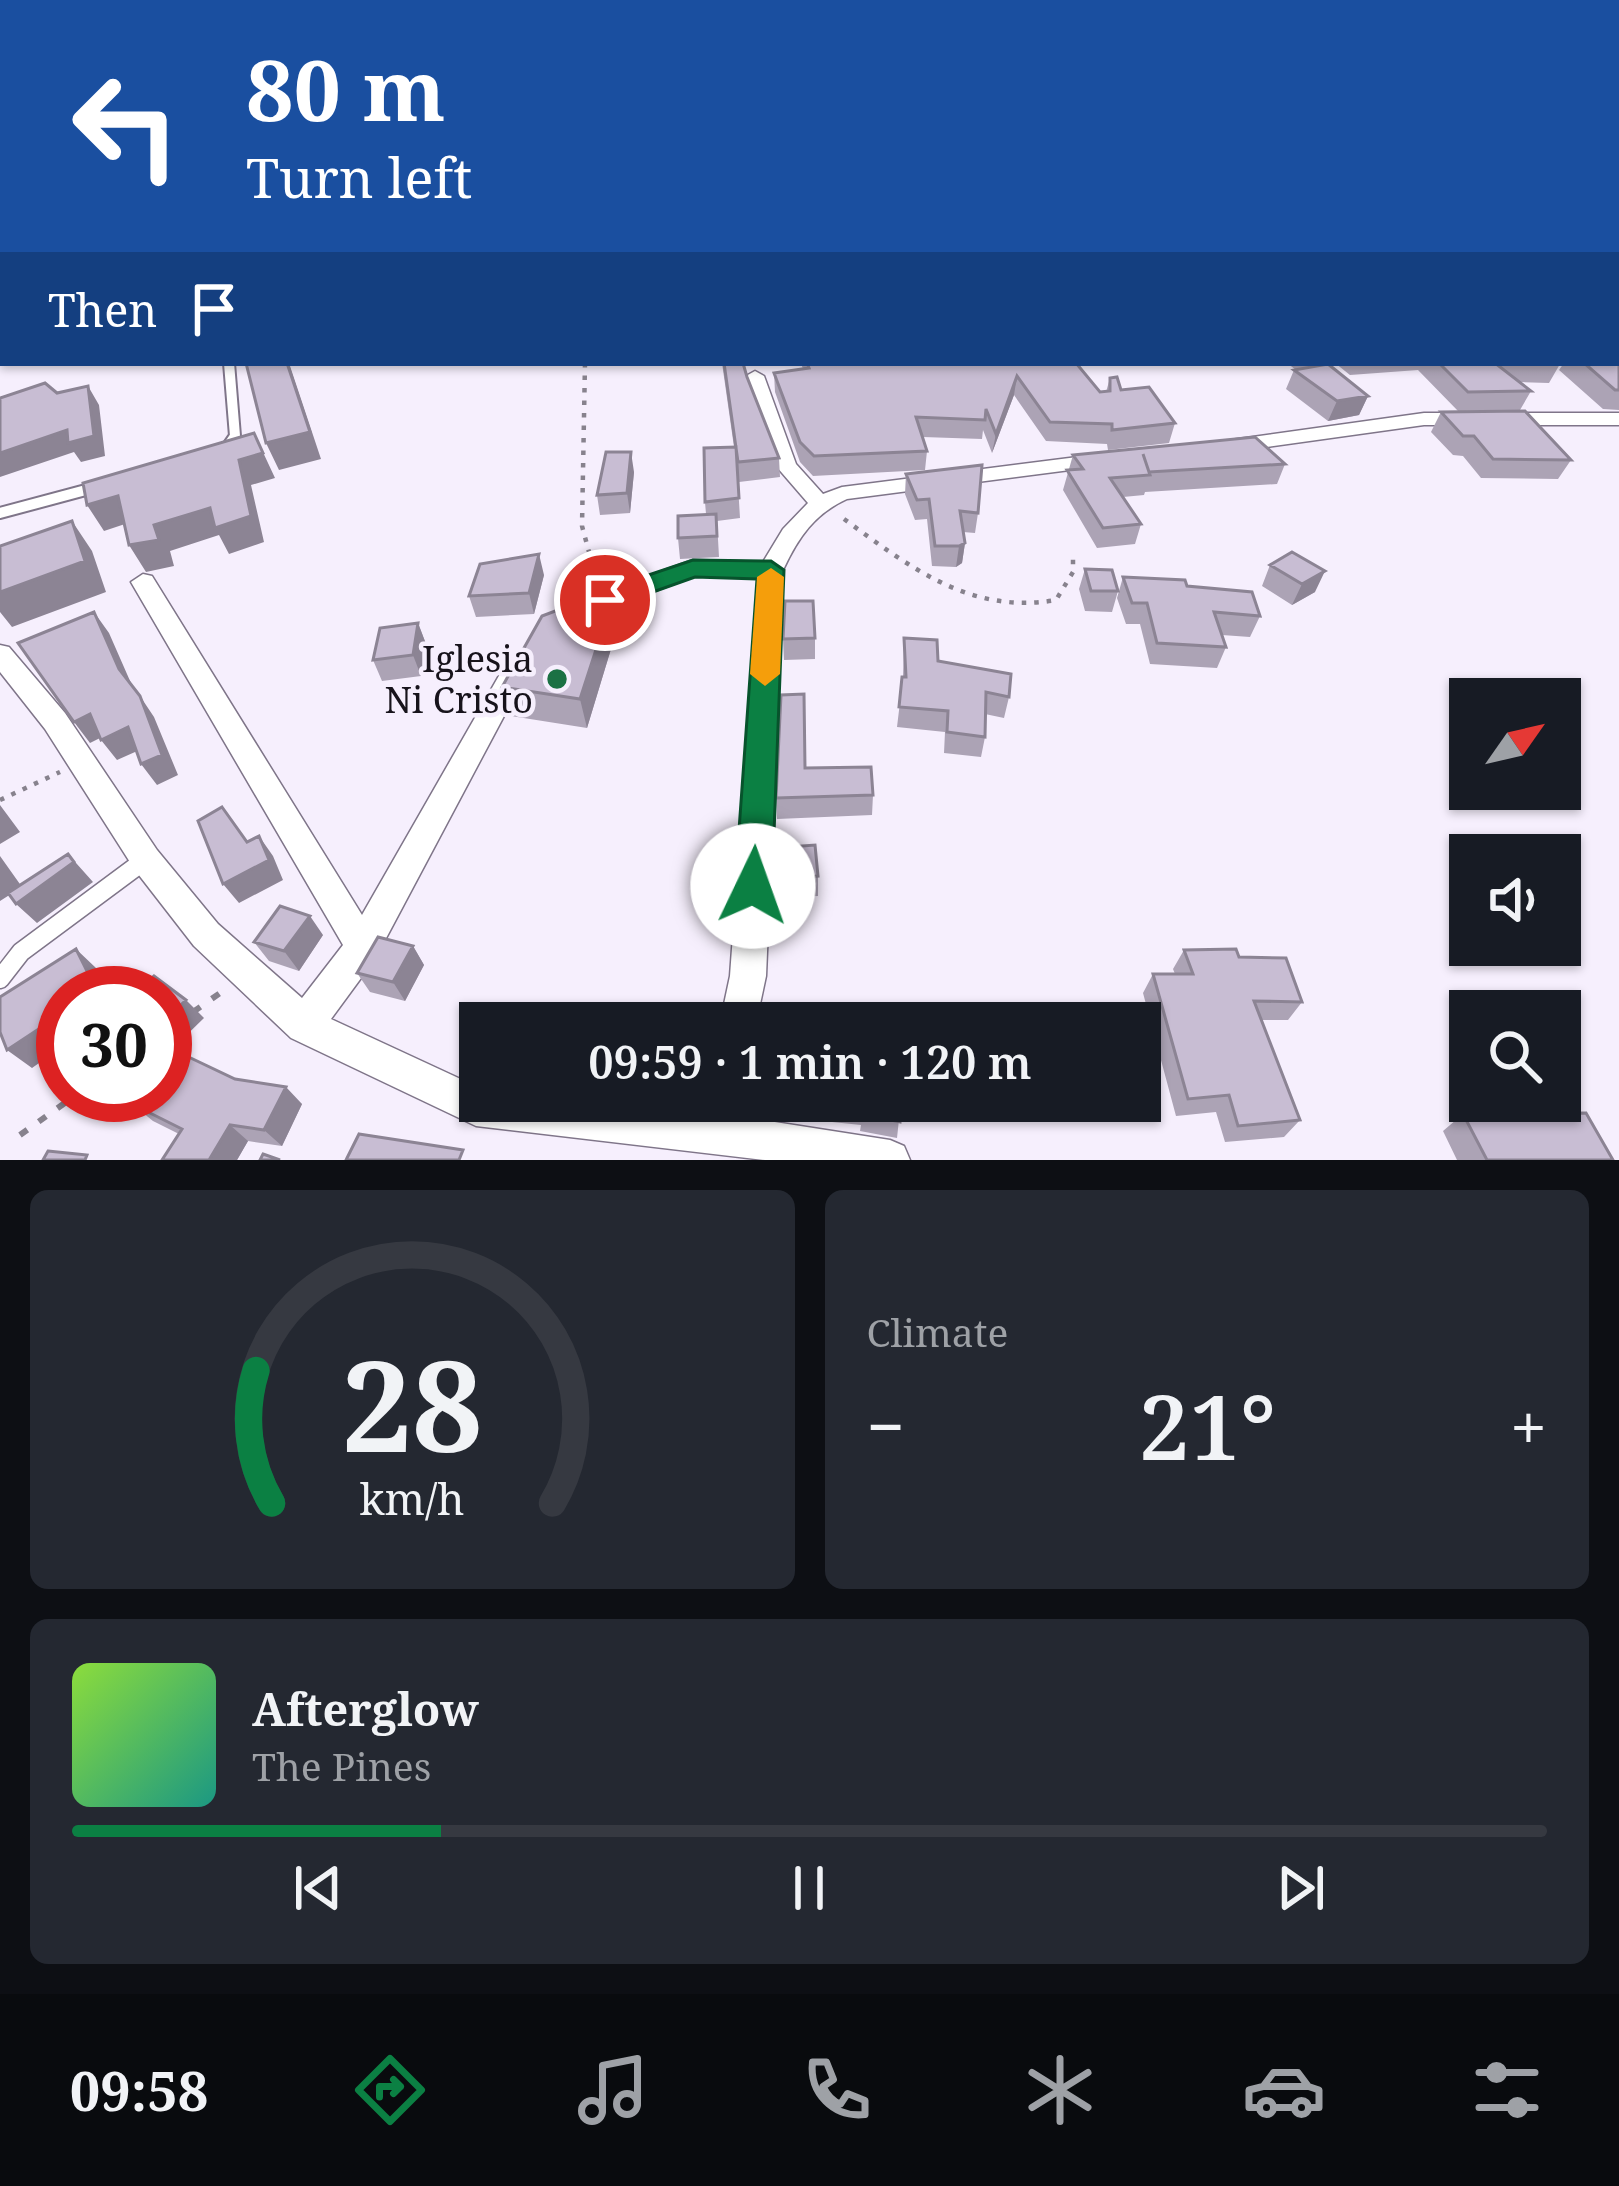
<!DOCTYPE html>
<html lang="en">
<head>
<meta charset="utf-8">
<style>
  body { margin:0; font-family:"Noto Serif",serif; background:#242831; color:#f1f3f6; height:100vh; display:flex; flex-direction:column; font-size:45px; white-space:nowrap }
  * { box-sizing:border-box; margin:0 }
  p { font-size:39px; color:#9ea1a6 }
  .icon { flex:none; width:66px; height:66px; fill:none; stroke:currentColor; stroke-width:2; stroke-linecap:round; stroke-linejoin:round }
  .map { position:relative; height:1160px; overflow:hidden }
  .sheet { display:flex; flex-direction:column; gap:30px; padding:30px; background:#0d0f14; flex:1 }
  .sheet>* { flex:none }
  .banner { position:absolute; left:0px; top:0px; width:1620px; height:366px; box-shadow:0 3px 9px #0004; background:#1a4fa0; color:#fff; overflow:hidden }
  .needle { width:78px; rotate:56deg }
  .fabs { position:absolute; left:1449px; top:678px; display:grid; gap:24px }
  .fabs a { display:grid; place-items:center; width:132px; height:132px; border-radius:0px; background:#171b24; box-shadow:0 3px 9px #0004; font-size:60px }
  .speed { position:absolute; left:36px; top:966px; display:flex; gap:24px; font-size:60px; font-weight:700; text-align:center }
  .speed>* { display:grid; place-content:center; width:156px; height:156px; border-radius:50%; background:#171b24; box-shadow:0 3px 9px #0004; line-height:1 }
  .speed .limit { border:18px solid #d22; background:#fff; color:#111 }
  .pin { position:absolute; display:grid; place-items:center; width:102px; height:102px; color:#fff; margin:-51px; border:6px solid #fff; border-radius:50%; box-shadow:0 3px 12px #0007 }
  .me { position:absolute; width:132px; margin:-66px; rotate:3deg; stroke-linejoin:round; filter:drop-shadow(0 0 9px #0008) }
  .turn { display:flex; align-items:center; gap:42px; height:252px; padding:0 48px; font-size:54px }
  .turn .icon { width:156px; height:156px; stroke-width:2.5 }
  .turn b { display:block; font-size:84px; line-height:102px }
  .then { display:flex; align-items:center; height:114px; padding:0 48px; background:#0003; gap:24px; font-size:45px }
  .big { font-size:90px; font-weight:600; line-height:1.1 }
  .sheet .widget { flex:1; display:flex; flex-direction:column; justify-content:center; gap:18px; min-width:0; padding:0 42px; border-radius:18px; background:#242831 }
  .sheet .dial { align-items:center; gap:0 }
  .dial svg { height:312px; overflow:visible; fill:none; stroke:#363941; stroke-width:7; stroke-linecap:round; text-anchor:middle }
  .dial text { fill:#f1f3f6; stroke:none }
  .song { display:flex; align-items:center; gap:36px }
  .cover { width:144px; height:144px; border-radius:18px; background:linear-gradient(135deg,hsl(90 70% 55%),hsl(170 70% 35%)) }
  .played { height:12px; border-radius:6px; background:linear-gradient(90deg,#0b8043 25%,#363941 25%) }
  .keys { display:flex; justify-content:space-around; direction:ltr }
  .heat { display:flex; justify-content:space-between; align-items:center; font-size:66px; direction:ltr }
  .sheet .tiles { flex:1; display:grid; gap:30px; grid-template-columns:1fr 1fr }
  .widget:last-child { grid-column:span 2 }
  .trip { position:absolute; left:459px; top:1002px; width:702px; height:120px; border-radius:0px; background:#171b24; box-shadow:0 3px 9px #0004; font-weight:600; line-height:120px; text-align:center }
  .tab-bar { display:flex; height:192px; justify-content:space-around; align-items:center; background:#090b0e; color:#9ea1a6 }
  .tab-bar .icon { width:84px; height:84px }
  .tab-bar .selected { color:#0b8043 }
  .tab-bar b { font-size:54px; color:#f1f3f6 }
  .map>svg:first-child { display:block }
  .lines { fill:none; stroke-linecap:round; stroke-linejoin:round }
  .service-far1-casing { stroke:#7f7589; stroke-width:14 }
  .service-casing { stroke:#7f7589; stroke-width:21 }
  .minor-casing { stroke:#7f7589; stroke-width:3 }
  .path-far1 { stroke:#87828d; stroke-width:4.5; stroke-dasharray:4.5 8; stroke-linecap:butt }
  .path { stroke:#87828d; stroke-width:6; stroke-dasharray:9 14; stroke-linecap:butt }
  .service-far1 { stroke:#fff; stroke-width:10 }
  .service { stroke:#fff; stroke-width:18 }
  .minor { fill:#fff; fill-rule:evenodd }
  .wall { fill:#aca3b5 }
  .shaded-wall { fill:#8c8494 }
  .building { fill:#c8bdd3; stroke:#8c8494; stroke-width:3 }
  .route { fill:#0b8043; stroke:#07532c; stroke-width:3 }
  .slow { fill:#f59e0b }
  .poi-dot { fill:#1b7144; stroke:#f6effd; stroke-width:4.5 }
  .labels { text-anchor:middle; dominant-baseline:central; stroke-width:9; stroke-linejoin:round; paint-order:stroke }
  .poi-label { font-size:36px; fill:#17131b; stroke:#f6effd; text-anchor:end }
</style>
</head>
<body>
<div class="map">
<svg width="1619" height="1160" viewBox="0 0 1619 1160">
  <rect width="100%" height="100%" fill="#f6effd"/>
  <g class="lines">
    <g class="service-far1-casing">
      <path id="service-far1" d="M 226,449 L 235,436 L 229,363
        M 0,513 L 97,487"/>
    </g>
    <g class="service-casing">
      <path id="service" d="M 0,979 L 21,952 L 145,860"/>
    </g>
    <g class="minor-casing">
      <path id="minor" d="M 755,371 L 764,376 L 796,464 L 823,494 L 842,487 L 1101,454 L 1111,460 L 1101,466 L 847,499 C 814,514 798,538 783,570 L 766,976 L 756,1023 L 720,1023 L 730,976 L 759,578 L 695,576 L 587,616 L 575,607 L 578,601 L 693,560 L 763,562 L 783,529 L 808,503 L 776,466 L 746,376 Z
        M 1424,413 L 1619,413 L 1619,425 L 1424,425 L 1231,452 L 1221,446 L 1231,440 Z
        M 143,574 L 152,576 L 362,915 L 508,660 L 526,660 L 530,667 L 375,959 L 331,1019 L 480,1088 L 480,1101 L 605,1101 L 699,1111 L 701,1101 L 739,1101 L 737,1116 L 890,1140 L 904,1146 L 910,1160 L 765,1160 L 476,1126 L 291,1038 L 194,946 L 135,870 L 45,729 L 0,672 L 0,645 L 9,647 L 65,713 L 157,850 L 218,924 L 302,998 L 343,945 L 131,582 Z"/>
    </g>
    <path class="path-far1" d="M 585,363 L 582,526 L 596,578
      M 844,519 C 910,567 970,615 1056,600 L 1073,572 L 1073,554
      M 0,800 L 60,772"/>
    <path class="path" d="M 193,1012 L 223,991
      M 20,1135 L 76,1095"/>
    <use href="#service-far1" class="service-far1"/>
    <use href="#service" class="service"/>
    <use href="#minor" class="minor"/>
  </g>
  <path class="wall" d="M 1617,333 L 1619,333 L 1619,410 L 1603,409 L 1559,370 L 1564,363 L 1617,363 Z
    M 722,363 L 743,363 L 747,377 L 779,458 L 780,477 L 739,482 L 737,469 L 740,518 L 717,521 L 719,557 L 680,559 L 678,538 L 706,514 L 705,502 L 734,447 Z
    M 801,363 L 1076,363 L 1100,392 L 1106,392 L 1110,378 L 1121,390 L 1175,423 L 1169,443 L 1108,450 L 1107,444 L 1046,441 L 1014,395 L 992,453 L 983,430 L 982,439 L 923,437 L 927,451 L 925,470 L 813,476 L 800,462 L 775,392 L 774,373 L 803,369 Z
    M 1287,363 L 1326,363 L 1326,365 L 1368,396 L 1359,415 L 1328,421 L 1286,389 L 1294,370 L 1296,370 Z
    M 1335,363 L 1558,363 L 1560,364 L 1549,383 L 1520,382 L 1531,391 L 1520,410 L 1458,411 L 1418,370 L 1350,375 Z
    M 1441,412 L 1571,460 L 1558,479 L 1481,478 L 1463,456 L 1453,455 L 1431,432 Z
    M 1073,455 L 1285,464 L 1277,484 L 1145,492 L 1144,495 L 1123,497 L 1141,524 L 1135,544 L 1097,548 L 1063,490 Z
    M 634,472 L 630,513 L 600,515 L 597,495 Z
    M 906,474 L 978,513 L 975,533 L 963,532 L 965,543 L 962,563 L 956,567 L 932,566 L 927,519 L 915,520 L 905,494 Z
    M 1270,565 L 1315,592 L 1292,605 L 1262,586 Z
    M 1085,569 L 1118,591 L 1112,612 L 1085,611 L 1079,589 Z
    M 544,575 L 534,614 L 476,617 L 469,596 Z
    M 1123,577 L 1187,586 L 1260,616 L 1250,637 L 1222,635 L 1226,647 L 1217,668 L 1150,664 L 1140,624 L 1126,624 L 1117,598 Z
    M 621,616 L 587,728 L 511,716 L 502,687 Z
    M 418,623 L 426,644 L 421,676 L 382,681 L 373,660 Z
    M 815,638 L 815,659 L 784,660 L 783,639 Z
    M 904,638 L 938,661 L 1009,697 L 1004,718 L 985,714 L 985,737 L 981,757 L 944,753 L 945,732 L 897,727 L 903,677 Z
    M 805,768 L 873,795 L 872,815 L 777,819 L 776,798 Z
    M 775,848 L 818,876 L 818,896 L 778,898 Z
    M 323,935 L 299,971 L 269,961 L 254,942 Z
    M 413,946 L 424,965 L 405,1001 L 370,992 L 357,973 Z
    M 1184,950 L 1239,957 L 1302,1002 L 1288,1020 L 1261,1020 L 1300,1120 L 1284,1137 L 1225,1142 L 1216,1112 L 1176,1116 L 1143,993 L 1153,974 L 1175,974 L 1173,969 Z
    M 235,1079 L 302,1104 L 282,1146 L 248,1141 L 237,1160 L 162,1160 L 179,1134 L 153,1121 L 132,1104 Z
    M 754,1101 L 901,1101 L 897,1138 L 860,1131 L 861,1125 L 755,1114 Z
    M 1463,1114 L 1613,1160 L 1457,1160 L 1443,1131 Z"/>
  <path class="shaded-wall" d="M 287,363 L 289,363 L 321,459 L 279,470 L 266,443 Z
    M 1017,376 L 1014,395 L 992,453 L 996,434 Z
    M 88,386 L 99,405 L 105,456 L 81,462 L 74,452 L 0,477 L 0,453 Z
    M 1368,396 L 1359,415 L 1328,421 L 1337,401 Z
    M 254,433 L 275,478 L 251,485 L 264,542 L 229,554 L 219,535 L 170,551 L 174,566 L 146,572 L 129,545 L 154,525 L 210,508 Z
    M 631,452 L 634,472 L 630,513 L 627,493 Z
    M 118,496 L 134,521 L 104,531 L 87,505 Z
    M 72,521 L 92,551 L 106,592 L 12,627 L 0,612 L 0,592 Z
    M 965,543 L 962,563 L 956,567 L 959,546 Z
    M 539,554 L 544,575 L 534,614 L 529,593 Z
    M 1325,571 L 1315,592 L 1292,605 L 1302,584 Z
    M 616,588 L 621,616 L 587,728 L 580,699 Z
    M 94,612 L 109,633 L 134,690 L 119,669 Z
    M 418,623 L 426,644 L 421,676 L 413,655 Z
    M 140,696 L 154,717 L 178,775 L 157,785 L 141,764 Z
    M 90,714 L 106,735 L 90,743 L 74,722 Z
    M 128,727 L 144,748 L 117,760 L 101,740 Z
    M 0,805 L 20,832 L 0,844 Z
    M 259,836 L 273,856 L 283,880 L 239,903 L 223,884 Z
    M 68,854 L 93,882 L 37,923 L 16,904 Z
    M 0,856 L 22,887 L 0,901 Z
    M 310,916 L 323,935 L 299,971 L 284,951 Z
    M 413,946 L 424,965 L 405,1001 L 393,982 Z
    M 76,949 L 96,968 L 109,993 L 94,993 Z
    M 186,1000 L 204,1018 L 165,1056 L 165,1020 Z
    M 63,1013 L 63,1046 L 32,1068 L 7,1050 Z
    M 286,1087 L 302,1104 L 282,1146 L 264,1130 Z
    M 230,1125 L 248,1141 L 237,1160 L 209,1160 Z"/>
  <path class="building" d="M 3,217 L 3,252 L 0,252 L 0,218 Z
    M 0,285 L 3,286 L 3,325 L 0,324 Z
    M 1617,353 L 1619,355 L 1619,390 L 1615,390 L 1584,363 L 1617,363 Z
    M 246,363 L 287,363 L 310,432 L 266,443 Z
    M 724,363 L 743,363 L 747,377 L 779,458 L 738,462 Z
    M 807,363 L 1076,363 L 1100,392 L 1110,391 L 1110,378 L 1117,377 L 1121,390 L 1149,387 L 1175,423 L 1112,430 L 1112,424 L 1050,422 L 1017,376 L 996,434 L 986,409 L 985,420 L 916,417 L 927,451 L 814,456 L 800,442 L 774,373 L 809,368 Z
    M 1439,363 L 1495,363 L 1531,391 L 1468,392 Z
    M 1328,364 L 1368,396 L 1337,401 L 1294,370 Z
    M 45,383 L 57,393 L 88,386 L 94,436 L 68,443 L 67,430 L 0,453 L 0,398 Z
    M 1525,411 L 1571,460 L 1493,459 L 1474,436 L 1463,436 L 1441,412 Z
    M 254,433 L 263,453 L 239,460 L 251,516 L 215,528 L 210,508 L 154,525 L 159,540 L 129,545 L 118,496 L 87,505 L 83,483 Z
    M 1255,437 L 1285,464 L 1149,472 L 1143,454 L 1150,475 L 1110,478 L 1141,524 L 1103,528 L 1067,470 L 1083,469 L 1073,455 Z
    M 736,447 L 739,498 L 705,502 L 704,448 Z
    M 606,452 L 631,452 L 627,493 L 597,495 Z
    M 982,465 L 978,513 L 960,511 L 965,543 L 959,546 L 935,546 L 929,499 L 917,500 L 906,474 Z
    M 716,514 L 717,536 L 678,538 L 678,516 Z
    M 72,521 L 85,561 L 0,592 L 0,546 Z
    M 1292,552 L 1325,571 L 1302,584 L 1270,565 Z
    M 539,554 L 529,593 L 469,596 L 480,564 Z
    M 1085,569 L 1112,570 L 1118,591 L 1091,591 Z
    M 1123,577 L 1185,580 L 1187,586 L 1252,592 L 1260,616 L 1214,612 L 1226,647 L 1157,643 L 1147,603 L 1132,603 Z
    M 616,588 L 580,699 L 502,687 L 542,616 Z
    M 785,601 L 813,601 L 815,638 L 783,639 Z
    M 94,612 L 119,669 L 140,696 L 162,755 L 141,764 L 128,727 L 101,740 L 90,714 L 74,722 L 18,643 Z
    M 418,623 L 413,655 L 373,660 L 380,628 Z
    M 904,638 L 937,640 L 938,661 L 1011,674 L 1009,697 L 986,692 L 985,737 L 947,732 L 948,711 L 899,707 L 902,677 L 906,677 Z
    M 804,694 L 805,768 L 871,767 L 873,795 L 776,798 L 781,695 Z
    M 222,807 L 247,842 L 259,836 L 269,860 L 223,884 L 198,821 Z
    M 815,845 L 818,876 L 778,879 L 775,848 Z
    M 68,854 L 74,862 L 16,904 L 8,893 Z
    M 280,906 L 310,916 L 284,951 L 254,942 Z
    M 378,937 L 413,946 L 393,982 L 357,973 Z
    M 76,949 L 97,991 L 94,993 L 63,993 L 63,1013 L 7,1050 L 0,1032 L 0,997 Z
    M 1236,949 L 1239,957 L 1286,958 L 1302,1002 L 1254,1001 L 1300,1120 L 1238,1126 L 1229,1095 L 1188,1099 L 1153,974 L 1193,974 L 1184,950 Z
    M 154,976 L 186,1000 L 165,1020 L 165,993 L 135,993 Z
    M 761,1005 L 816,1017 L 816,1023 L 757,1023 Z
    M 176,1051 L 235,1079 L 286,1087 L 264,1130 L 230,1125 L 209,1160 L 162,1160 L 182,1129 L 132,1104 L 139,1095 L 165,1095 L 165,1064 Z
    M 789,1101 L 901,1101 L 900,1122 L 862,1114 L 863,1108 Z
    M 1586,1113 L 1613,1160 L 1487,1160 L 1463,1114 Z
    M 359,1134 L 463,1150 L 459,1160 L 346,1160 Z
    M 48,1151 L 87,1155 L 85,1160 L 43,1160 Z
    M 263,1154 L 280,1160 L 260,1160 Z"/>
  <linearGradient id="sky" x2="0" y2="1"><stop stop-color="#7db2c4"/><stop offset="0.57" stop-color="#fbf8fe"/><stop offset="1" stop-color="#fbf8fe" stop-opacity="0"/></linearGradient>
  <rect width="1619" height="376" fill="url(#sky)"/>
  <path class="route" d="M 693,560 L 771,561 L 784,570 L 772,886 L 766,898 L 753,903 L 740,898 L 735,886 L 757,579 L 695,577 L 605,609 L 591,600 L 595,593 Z"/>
  <path class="slow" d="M 771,568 L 784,577 L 780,674 L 765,686 L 750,674 L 757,577 Z"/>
  <circle class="poi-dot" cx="557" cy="679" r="12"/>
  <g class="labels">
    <g class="poi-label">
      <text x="533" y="658">Iglesia<tspan x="533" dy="41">Ni Cristo</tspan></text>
    </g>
  </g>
</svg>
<div class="fabs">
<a><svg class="needle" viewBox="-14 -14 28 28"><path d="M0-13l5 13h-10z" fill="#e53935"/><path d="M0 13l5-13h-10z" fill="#9ea1a6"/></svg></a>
<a><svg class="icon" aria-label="sound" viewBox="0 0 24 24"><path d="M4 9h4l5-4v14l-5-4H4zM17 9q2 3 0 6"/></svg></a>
<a><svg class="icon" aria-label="search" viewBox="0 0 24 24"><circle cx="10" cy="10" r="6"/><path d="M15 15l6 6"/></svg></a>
</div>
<div class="speed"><div class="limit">30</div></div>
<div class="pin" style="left:605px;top:600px;background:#d93025"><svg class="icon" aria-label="arrive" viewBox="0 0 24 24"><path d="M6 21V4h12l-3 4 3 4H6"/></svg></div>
<svg class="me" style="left:753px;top:886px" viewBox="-20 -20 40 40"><circle r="19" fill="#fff"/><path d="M0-13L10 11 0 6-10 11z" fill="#0b8043"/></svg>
<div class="trip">09:59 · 1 min · 120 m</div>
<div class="banner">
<div class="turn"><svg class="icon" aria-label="left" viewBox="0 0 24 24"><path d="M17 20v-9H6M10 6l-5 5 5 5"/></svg><div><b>80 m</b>Turn left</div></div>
<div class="then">Then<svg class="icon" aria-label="arrive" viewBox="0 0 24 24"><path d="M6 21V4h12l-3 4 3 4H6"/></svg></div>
</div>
</div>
<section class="sheet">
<div class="tiles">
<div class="widget dial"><svg viewBox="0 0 100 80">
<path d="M14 69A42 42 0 1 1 86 69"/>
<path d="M14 69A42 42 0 0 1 10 35" stroke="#0b8043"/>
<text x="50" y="56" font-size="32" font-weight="700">28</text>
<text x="50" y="72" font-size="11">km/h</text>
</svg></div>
<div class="widget"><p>Climate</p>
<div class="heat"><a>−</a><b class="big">21°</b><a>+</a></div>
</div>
<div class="widget">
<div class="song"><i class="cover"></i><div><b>Afterglow</b><p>The Pines</p></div></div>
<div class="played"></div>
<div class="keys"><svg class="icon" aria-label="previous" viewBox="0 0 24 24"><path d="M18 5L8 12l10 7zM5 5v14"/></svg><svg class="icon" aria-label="pause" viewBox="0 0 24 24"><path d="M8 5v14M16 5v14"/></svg><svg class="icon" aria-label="next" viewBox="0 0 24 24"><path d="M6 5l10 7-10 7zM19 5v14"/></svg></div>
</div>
</div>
</section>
<nav class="tab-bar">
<b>09:58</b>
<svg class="icon selected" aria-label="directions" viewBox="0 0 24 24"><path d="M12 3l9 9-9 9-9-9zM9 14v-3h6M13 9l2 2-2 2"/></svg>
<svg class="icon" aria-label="music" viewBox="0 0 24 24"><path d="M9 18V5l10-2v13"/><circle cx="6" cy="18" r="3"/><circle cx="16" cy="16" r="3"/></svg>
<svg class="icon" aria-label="phone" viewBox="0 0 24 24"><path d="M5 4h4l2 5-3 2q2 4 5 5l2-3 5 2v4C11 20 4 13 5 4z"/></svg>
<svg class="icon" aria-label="climate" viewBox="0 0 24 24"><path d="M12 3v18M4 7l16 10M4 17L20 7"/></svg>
<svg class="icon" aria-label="car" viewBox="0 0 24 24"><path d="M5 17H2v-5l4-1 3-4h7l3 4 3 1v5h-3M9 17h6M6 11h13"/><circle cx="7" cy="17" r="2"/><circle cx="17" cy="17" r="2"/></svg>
<svg class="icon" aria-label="filters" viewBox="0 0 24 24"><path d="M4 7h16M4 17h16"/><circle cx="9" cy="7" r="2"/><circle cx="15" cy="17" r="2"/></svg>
</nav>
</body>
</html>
